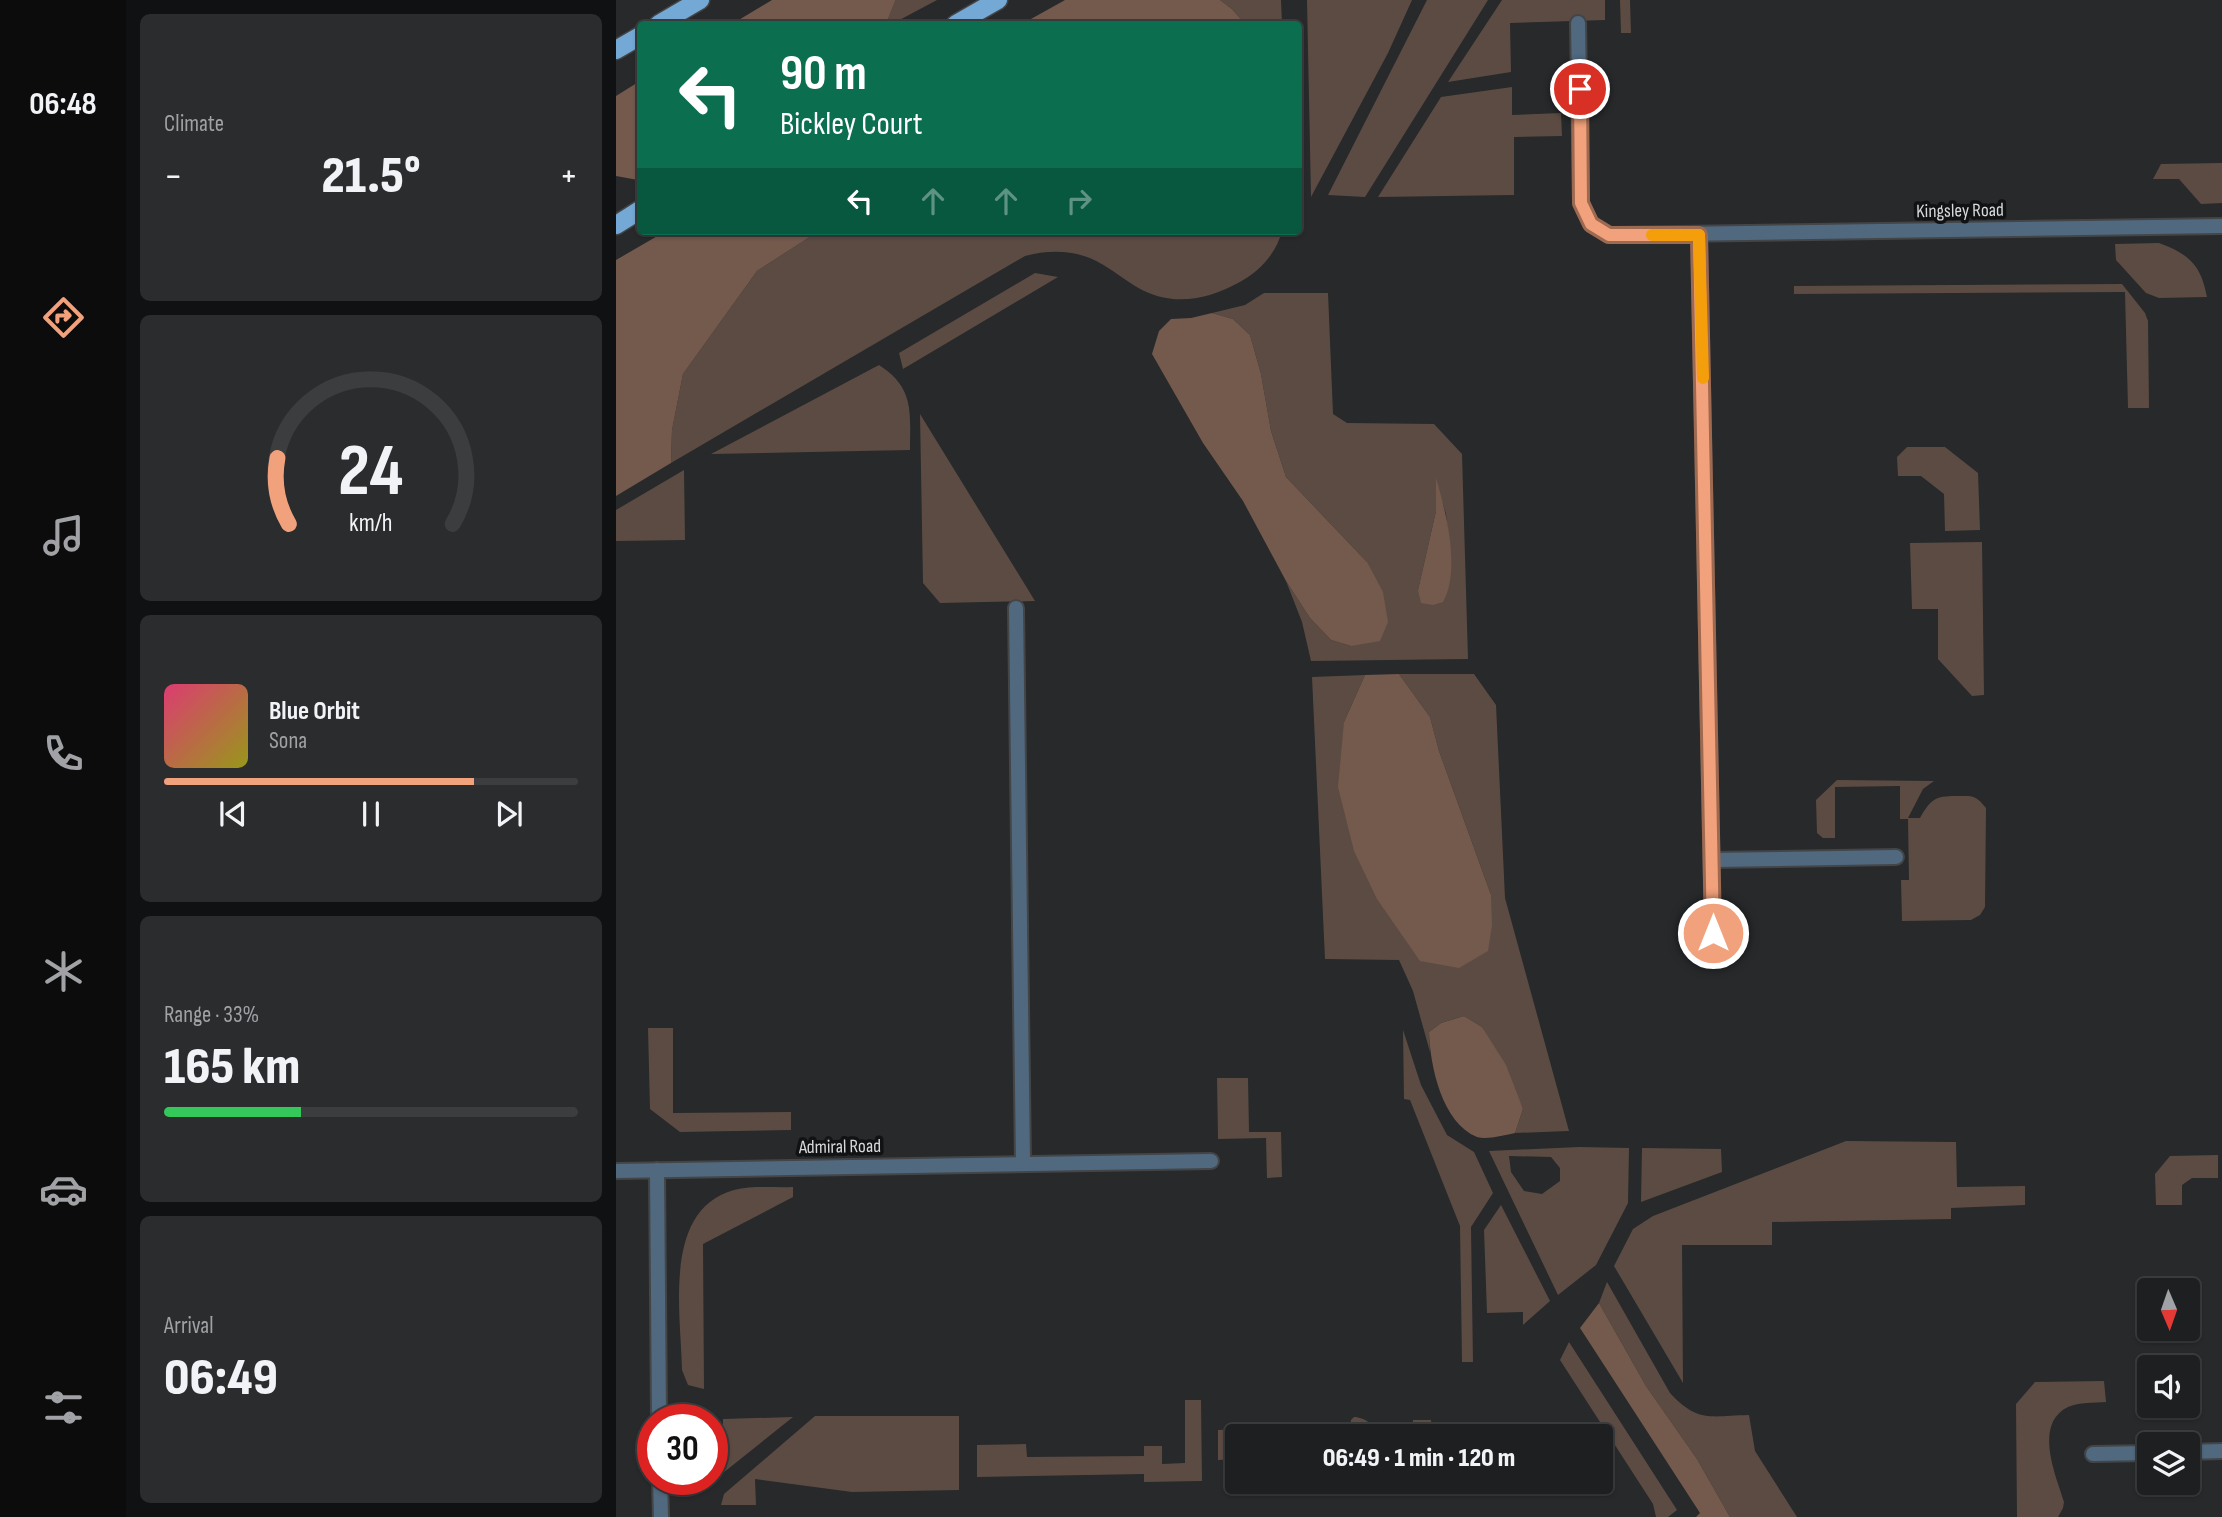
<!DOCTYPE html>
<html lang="en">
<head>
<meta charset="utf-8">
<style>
  body { margin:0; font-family:"Sofia Sans Condensed",sans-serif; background:#2a2c2d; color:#f1f3f6; height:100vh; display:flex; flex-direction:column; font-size:26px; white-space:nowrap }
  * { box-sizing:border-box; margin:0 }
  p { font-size:23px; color:#a0a2a5 }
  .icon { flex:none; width:38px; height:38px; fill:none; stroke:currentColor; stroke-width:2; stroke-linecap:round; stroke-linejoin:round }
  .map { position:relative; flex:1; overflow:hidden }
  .side { display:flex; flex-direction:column; gap:14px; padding:14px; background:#101112; width:490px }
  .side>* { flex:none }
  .banner { position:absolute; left:21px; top:21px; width:665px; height:214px; border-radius:7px; box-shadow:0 2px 5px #0004,0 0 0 2px #3b3d3e; background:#0b6e4f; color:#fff; overflow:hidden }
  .needle { width:46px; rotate:178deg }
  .fabs { position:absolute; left:1521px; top:1278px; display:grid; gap:14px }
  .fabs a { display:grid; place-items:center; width:63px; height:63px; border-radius:7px; background:#1d1f20; box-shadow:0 2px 5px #0004,0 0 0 2px #3b3d3e; font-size:35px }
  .speed { position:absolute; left:21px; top:1404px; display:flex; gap:14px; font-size:35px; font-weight:700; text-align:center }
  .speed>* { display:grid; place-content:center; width:91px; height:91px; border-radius:50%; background:#1d1f20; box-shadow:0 2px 5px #0004,0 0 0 2px #3b3d3e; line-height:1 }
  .speed .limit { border:10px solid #d22; background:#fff; color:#111 }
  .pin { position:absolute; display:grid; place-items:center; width:60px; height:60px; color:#fff; margin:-30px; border:4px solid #fff; border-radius:50%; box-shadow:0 2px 7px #0007 }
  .me { position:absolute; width:77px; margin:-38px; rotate:0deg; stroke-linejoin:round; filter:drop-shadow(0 0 5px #0008) }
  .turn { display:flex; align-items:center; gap:24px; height:147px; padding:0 28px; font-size:32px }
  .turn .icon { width:91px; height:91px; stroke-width:2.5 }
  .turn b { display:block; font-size:49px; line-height:60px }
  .lanes { display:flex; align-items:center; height:66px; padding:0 28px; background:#0003; justify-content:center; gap:35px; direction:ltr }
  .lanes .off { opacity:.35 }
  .big { font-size:52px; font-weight:800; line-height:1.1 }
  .side .card { flex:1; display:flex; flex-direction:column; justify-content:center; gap:10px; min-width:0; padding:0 24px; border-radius:10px; background:#2a2c2d }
  .side .dial { align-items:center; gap:0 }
  .dial svg { height:182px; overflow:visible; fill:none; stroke:#3b3d3e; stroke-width:7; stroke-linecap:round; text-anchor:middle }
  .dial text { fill:#f1f3f6; stroke:none }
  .song { display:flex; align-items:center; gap:21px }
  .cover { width:84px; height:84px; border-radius:10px; background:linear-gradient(135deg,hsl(340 70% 55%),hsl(60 70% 35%)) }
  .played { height:7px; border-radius:4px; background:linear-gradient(90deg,#f1a17b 75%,#3b3d3e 75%) }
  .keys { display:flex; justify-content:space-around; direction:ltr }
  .heat { display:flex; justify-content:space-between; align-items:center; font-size:38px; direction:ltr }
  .charge { height:10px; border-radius:5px; background:linear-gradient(90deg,#34c759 33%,#3b3d3e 0) }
  .trip { position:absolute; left:609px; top:1424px; width:388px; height:70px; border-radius:7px; background:#1d1f20; box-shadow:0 2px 5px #0004,0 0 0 2px #3b3d3e; font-weight:800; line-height:70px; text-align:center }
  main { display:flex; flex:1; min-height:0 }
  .tab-bar { display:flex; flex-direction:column; width:126px; justify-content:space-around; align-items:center; background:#0c0c0d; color:#a0a2a5 }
  .tab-bar .icon { width:49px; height:49px }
  .tab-bar .selected { color:#f1a17b }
  .tab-bar b { font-size:32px; color:#f1f3f6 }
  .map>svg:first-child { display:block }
  .green { fill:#5c4b43; fill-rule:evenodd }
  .forest { fill:#74594d }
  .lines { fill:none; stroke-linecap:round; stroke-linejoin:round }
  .service-casing { stroke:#434547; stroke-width:18 }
  .minor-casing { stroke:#434547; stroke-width:18 }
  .primary-casing { stroke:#434547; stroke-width:21 }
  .service { stroke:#50697f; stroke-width:14 }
  .minor { stroke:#50697f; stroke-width:14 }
  .primary { stroke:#74a9d5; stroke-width:18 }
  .route-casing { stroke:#9d6950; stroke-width:18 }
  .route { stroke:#f1a17b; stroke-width:12 }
  .slow { stroke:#f59e0b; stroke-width:12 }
  .labels { text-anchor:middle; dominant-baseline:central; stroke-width:7; stroke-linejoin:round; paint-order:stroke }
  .street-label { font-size:19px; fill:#d7d9db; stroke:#101213 }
</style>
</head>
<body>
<main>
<nav class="tab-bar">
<b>06:48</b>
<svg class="icon selected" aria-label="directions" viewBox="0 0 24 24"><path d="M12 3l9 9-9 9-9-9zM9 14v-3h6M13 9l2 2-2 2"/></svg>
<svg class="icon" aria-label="music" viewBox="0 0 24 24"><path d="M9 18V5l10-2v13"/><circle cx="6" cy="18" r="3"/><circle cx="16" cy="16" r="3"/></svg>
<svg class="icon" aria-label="phone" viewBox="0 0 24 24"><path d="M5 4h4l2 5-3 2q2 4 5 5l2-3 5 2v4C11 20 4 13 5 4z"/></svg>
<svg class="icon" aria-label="climate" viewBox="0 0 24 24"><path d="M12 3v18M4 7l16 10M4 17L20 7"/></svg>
<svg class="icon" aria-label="car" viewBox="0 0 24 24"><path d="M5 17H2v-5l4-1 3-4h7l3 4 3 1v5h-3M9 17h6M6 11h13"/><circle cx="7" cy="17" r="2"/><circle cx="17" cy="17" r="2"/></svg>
<svg class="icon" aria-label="filters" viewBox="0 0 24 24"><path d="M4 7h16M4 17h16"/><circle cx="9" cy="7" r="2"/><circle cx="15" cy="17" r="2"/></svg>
</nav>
<section class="side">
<div class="card"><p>Climate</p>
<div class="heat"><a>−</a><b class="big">21.5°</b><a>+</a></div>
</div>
<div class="card dial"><svg viewBox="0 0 100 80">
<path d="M14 69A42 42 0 1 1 86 69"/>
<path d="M14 69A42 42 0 0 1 9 40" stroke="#f1a17b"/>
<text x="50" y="56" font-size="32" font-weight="700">24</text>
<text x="50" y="72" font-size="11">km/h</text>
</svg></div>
<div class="card">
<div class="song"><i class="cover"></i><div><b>Blue Orbit</b><p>Sona</p></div></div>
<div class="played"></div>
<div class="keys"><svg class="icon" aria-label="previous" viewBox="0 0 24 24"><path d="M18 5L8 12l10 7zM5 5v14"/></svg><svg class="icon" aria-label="pause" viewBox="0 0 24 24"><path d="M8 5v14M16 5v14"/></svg><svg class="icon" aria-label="next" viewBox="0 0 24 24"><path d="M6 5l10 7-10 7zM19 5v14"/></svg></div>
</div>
<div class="card"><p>Range · 33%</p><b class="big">165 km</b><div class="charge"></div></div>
<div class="card"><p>Arrival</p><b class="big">06:49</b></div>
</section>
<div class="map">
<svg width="1606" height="1517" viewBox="0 0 1606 1517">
  <rect width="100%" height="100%" fill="#27292b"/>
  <path class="green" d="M 279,0 L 321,0 L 276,24 L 270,24 Z
    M 604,0 L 665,0 L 666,24 L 629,24 L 616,9 Z
    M 691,0 L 796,0 L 772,53 L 695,197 Z
    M 811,0 L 872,0 L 749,197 L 712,195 Z
    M 886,0 L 989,0 L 989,20 L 894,23 L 895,72 L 832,82 Z
    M 1004,0 L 1014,0 L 1015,33 L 1005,33 Z
    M 896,87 L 896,115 L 945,113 L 946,136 L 898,137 L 898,195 L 762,197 L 825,97 Z
    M 1606,163 L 1606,203 L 1585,204 L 1563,179 L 1537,179 L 1545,164 Z
    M 203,231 L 666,231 C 660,254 643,272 622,283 C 589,301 553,307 519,286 C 503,276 487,262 468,256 C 449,250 428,251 409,256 L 55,463 L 56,430 L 67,374 L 141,271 Z
    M 1543,243 C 1573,254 1585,265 1591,297 L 1543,298 L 1530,293 L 1500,260 L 1499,244 Z
    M 419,273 L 442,277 L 287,369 L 283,353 Z
    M 1506,284 L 1529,313 L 1532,321 L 1533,408 L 1512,408 L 1509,292 L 1178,294 L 1178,286 Z
    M 648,293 L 712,293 L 717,414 L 731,423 L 818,424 L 846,454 L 852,659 L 695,661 L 686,622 L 670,581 L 694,618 L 715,640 L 735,646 L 751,562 L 670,477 L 655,431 L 645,374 L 634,335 L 617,319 L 596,313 L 629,305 ZM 820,482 L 830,514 L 834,555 L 802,590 L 820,511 Z
    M 263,365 C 299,388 294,413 294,450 L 95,454 Z
    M 304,414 L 419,601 L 324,603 L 307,583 Z
    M 1291,447 L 1329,447 L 1362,473 L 1364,530 L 1329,531 L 1328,494 L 1305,476 L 1282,476 L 1281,457 Z
    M 68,470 L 69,540 L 0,541 L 0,510 Z
    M 1366,542 L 1368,695 L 1356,696 L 1322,659 L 1322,609 L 1296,609 L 1294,543 Z
    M 783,674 L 858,674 L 880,705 L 889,898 L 953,1131 L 899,1133 L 907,1109 L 866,1027 L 848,1016 L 825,1023 L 813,1032 L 814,1052 L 797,991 L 783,960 L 709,959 L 696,677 L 749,675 L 728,722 L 875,895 L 823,751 L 814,717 Z
    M 1221,780 L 1318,781 L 1307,789 L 1292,818 L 1304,818 C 1315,799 1319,796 1340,796 C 1356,796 1359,794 1370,808 L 1369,907 L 1364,915 L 1355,920 L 1286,921 L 1285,880 L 1293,880 L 1292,819 L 1284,819 L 1284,786 L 1219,787 L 1219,838 L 1207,838 L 1201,833 L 1200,800 Z
    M 32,1028 L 57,1028 L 57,1113 L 175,1112 L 175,1130 L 64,1132 L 34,1109 Z
    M 787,1030 L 805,1085 L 831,1135 L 858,1152 L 877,1193 L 855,1227 L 857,1362 L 846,1362 L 844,1226 L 794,1100 L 788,1099 Z
    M 601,1078 L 632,1078 L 633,1132 L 665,1132 L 666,1177 L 651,1178 L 650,1138 L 602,1139 Z
    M 1230,1141 L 1340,1142 L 1341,1187 L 1409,1186 L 1409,1205 L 1335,1208 L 1335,1219 L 1156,1222 L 1156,1245 L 1066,1245 L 1067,1383 L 998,1266 L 1017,1229 L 1037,1216 Z
    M 963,1147 L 1013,1148 L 1012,1203 L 980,1265 L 942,1295 L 873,1151 ZM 893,1156 L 935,1157 L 944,1168 L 944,1181 L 926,1194 L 908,1191 L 895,1172 Z
    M 1026,1148 L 1105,1149 L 1106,1172 L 1025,1202 Z
    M 1602,1155 L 1602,1178 L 1576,1178 L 1566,1185 L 1566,1205 L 1540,1205 L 1539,1174 L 1554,1156 Z
    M 177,1187 L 177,1197 L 87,1244 L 88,1389 L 72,1385 L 66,1370 C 65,1313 46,1210 118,1190 C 137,1185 158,1188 177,1187 Z
    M 885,1205 L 934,1301 L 907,1325 L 907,1312 L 871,1313 L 868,1230 Z
    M 991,1282 L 1054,1393 C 1082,1423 1094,1416 1133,1415 L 1139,1451 L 1181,1517 L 1114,1517 L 1081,1459 L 1030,1386 L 983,1303 Z
    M 953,1342 L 1061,1510 L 1052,1517 L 1040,1517 L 1037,1504 L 944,1360 Z
    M 1488,1381 L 1490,1402 C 1478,1403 1463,1402 1452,1407 C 1417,1424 1440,1476 1448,1502 L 1447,1508 L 1442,1517 L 1401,1517 L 1400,1404 L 1419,1382 Z
    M 569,1400 L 585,1400 L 586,1481 L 528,1482 L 528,1474 L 361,1477 L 361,1445 L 410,1444 L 411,1457 L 528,1456 L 528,1446 L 546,1446 L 546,1464 L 569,1463 Z
    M 199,1416 L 343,1416 L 343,1490 L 236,1492 L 139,1479 L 140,1505 L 105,1505 L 108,1494 Z
    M 177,1417 L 107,1473 L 107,1419 Z
    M 738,1417 C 755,1418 759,1432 774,1437 L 732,1437 L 735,1420 Z
    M 797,1420 L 815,1420 L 816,1437 L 787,1437 L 793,1435 L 797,1430 Z
    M 650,1428 L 669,1430 L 692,1437 L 621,1437 L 621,1459 L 602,1460 L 602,1430 Z"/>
  <path class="forest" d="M 156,0 L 279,0 L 279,1 L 270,24 L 116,24 Z
    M 449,0 L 604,0 L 616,9 L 629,24 L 406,24 Z
    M 24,81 L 24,178 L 22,180 L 0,176 L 0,96 Z
    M 50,231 L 203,231 L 141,271 L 67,374 L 56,430 L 55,463 L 0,496 L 0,260 Z
    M 596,313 L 617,319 L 634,335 L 645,374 L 655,431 L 670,477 L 751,562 L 767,592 L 772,622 L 764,641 L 735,646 L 715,640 L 694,618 L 670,581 L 627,501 L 587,443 L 536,354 L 543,331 L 555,319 L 575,318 Z
    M 820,478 C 830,512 845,570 827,602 L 817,605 L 805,603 L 802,590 L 820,511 Z
    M 783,674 L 814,717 L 823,751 L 875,895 L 876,925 L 872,951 L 843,968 L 804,961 L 761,899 L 738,851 L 722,787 L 728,722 L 749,675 Z
    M 848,1016 L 866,1027 L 890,1065 L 907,1109 L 899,1133 C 889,1135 871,1140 861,1137 C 826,1123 814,1066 813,1032 L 825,1023 Z
    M 983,1303 L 1030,1386 L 1081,1459 L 1114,1517 L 1080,1517 L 1084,1513 L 964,1328 Z"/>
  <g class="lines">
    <g class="service-casing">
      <path id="service" d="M 400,608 L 407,1164
        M 1096,860 L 1280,857"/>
    </g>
    <g class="minor-casing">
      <path id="minor" d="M 962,23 L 965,203 L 975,224 L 993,235 L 1606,226
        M 1083,235 L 1097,934
        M 41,1170 L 43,1419
        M 0,1171 L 595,1161
        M 1572,1452 L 1606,1451
        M 1477,1454 L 1533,1453
        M 44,1479 L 45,1517"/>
    </g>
    <g class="primary-casing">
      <path id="primary" d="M 43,24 L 84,0
        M 340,24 L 382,0
        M 0,50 L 24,36
        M 0,225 L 24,210"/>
    </g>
    <use href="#service" class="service"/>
    <use href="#minor" class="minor"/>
    <use href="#primary" class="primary"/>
  </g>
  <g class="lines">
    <g class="route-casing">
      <path id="route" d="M 964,89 L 965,203 L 975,224 L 993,235 L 1083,235 L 1097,933"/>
    </g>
    <use href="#route" class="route"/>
    <path class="slow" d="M 1036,235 L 1083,235 L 1087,378"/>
  </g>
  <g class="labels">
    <g class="street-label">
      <text transform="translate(1344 211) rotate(-1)">Kingsley Road</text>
      <text transform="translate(224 1147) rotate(-1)">Admiral Road</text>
    </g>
  </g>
</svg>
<div class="fabs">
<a><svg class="needle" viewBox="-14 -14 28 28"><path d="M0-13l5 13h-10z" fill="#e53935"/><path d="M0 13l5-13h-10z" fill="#a0a2a5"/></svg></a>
<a><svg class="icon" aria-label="sound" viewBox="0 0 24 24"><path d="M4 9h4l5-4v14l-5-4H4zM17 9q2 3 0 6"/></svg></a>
<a><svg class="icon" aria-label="layers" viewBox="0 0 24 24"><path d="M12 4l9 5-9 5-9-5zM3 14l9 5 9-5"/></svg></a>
</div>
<div class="speed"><div class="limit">30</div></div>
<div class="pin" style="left:964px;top:89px;background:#d93025"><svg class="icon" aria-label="arrive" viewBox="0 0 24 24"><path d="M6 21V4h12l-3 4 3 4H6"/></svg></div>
<svg class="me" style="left:1097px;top:933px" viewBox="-20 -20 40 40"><circle r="17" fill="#f1a17b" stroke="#fff" stroke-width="3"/><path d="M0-11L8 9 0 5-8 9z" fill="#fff"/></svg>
<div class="trip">06:49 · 1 min · 120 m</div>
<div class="banner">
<div class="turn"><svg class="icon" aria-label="left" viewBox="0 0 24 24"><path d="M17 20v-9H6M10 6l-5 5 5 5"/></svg><div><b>90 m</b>Bickley Court</div></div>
<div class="lanes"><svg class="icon" aria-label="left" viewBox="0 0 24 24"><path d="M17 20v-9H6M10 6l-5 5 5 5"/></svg><svg class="icon off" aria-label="ahead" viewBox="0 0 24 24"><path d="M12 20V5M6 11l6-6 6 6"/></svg><svg class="icon off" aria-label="ahead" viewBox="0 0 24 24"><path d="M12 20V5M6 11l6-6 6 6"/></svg><svg class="icon off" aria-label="right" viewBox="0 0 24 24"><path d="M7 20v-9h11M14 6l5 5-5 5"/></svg></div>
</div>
</div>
</main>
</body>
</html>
